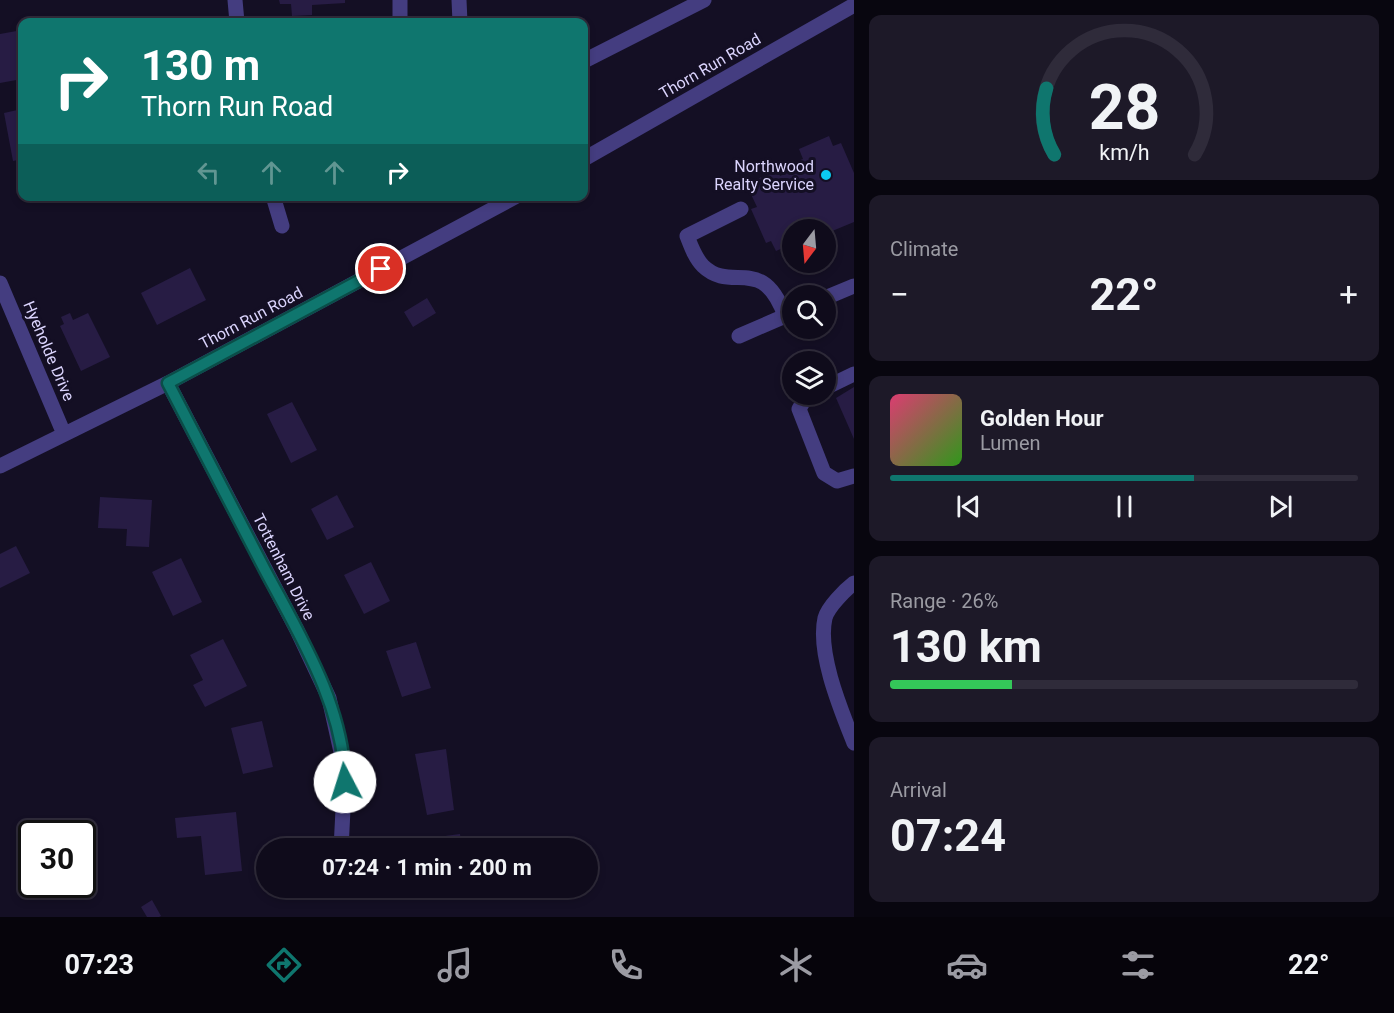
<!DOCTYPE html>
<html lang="en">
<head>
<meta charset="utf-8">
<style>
  body { margin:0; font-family:Roboto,sans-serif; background:#1d1928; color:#f1f3f6; height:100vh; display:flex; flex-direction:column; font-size:22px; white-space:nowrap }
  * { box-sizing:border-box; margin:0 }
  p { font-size:20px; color:#9b9ba3 }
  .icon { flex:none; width:33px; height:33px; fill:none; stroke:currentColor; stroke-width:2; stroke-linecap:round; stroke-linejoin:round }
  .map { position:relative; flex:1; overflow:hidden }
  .panel { display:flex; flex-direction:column; gap:15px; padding:15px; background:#08060f; width:540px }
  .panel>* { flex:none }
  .guide { position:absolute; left:18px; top:18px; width:570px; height:183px; border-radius:12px; box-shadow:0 3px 9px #0003,0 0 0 2px #2f2b3a; background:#0f766e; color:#fff; overflow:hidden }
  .needle { width:39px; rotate:196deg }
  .buttons { position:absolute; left:782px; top:219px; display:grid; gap:12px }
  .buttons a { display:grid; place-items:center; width:54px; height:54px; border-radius:50%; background:#0f0b1b; box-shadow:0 3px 9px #0003,0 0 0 2px #2f2b3a; font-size:30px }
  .speed { position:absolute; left:18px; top:820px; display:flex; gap:12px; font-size:30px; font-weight:700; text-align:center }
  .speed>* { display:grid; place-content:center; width:78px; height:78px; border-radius:50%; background:#0f0b1b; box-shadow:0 3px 9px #0003,0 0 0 2px #2f2b3a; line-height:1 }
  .speed .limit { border:3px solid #111; border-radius:9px; background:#fff; color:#111 }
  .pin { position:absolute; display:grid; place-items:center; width:51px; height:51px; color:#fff; margin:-26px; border:3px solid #fff; border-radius:50%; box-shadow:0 2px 6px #0007 }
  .me { position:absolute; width:66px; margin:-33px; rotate:355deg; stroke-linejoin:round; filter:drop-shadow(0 0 4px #0008) }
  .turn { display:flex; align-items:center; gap:21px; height:126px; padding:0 24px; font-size:27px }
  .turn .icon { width:78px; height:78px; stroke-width:2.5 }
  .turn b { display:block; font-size:42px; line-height:51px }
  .lanes { display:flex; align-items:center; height:57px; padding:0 24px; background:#0003; justify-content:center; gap:30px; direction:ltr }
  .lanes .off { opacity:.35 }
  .big { font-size:45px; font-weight:700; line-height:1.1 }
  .panel .tile { flex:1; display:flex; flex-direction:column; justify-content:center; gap:9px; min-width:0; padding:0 21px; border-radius:12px; background:#1d1928 }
  .panel .dial { align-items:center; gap:0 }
  .dial svg { height:156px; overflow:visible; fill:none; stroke:#2f2b3a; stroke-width:7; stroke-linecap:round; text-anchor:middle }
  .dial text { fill:#f1f3f6; stroke:none }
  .song { display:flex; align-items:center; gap:18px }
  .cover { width:72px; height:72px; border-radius:9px; background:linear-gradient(135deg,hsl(340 70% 55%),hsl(110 70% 35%)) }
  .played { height:6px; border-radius:3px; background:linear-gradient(90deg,#0f766e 65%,#2f2b3a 65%) }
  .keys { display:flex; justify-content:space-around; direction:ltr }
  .heat { display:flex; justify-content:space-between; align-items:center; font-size:33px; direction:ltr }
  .charge { height:9px; border-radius:4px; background:linear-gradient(90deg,#34c759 26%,#2f2b3a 0) }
  .trip { position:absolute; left:256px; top:838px; width:342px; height:60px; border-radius:30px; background:#0f0b1b; box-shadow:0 3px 9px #0003,0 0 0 2px #2f2b3a; font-weight:700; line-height:60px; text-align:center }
  .menu { display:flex; height:96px; justify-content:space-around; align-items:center; background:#06040b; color:#9b9ba3 }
  .menu .icon { width:42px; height:42px }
  .menu .active { color:#0f766e }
  .menu b { font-size:27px; color:#f1f3f6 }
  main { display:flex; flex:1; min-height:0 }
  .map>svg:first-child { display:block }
  .building { fill:#271c44 }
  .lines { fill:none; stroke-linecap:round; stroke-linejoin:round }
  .minor { stroke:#443d80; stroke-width:15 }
  .route-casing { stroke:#0a4d48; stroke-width:15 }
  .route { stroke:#0f766e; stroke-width:10 }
  .poi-dot { fill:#0bcaf2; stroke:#140f24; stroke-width:2 }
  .labels { text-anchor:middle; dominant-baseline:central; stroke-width:6; stroke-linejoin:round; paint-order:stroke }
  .street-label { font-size:16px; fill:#dbd4fd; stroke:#140f24 }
  .poi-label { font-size:16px; fill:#dbd4fd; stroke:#140f24; text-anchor:end }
</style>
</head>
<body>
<main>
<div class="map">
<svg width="854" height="917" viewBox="0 0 854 917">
  <rect width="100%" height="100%" fill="#140f24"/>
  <path class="building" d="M 279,0 L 345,0 L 345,3 L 312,5 L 312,15 L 292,16 L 291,4 L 280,4 Z
    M 22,30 L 22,79 L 0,83 L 0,34 Z
    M 22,109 L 22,159 L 13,161 L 4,113 Z
    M 829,136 L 833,146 L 841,143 L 854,173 L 854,222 L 825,234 L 825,230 L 792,230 L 792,244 L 776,251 L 771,241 L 766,243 L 751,209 L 757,207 L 749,190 L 758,187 L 755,180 L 778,170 L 780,176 L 798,168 L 795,162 L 803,159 L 799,149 Z
    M 190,268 L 206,300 L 157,325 L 141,293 Z
    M 427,298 L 436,313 L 413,327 L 404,312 Z
    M 70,313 L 73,320 L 88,313 L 110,357 L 81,371 L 60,326 L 64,324 L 61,317 Z
    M 854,387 L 854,439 L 836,398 Z
    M 292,402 L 317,450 L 291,463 L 267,414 Z
    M 337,495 L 354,527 L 327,540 L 311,509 Z
    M 100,497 L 152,500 L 149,547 L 126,546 L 127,529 L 98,528 Z
    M 16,546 L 30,573 L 0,588 L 0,554 Z
    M 181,558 L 202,602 L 173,616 L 152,572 Z
    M 371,562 L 390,601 L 364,614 L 344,575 Z
    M 223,639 L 247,686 L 205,707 L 193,685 L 203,680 L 190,655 Z
    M 416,642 L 431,688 L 402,697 L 386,651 Z
    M 262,721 L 273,767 L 243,774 L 231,728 Z
    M 446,749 L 454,810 L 427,815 L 415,754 Z
    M 236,812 L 242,871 L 205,875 L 201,836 L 177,838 L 175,818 Z
    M 460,834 L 462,849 L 431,849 L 430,838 Z
    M 437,888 L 472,888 L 472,889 L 438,895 Z
    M 152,900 L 161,916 L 159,917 L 147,917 L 141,907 Z"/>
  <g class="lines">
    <path class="minor" d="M 235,0 L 237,22
      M 400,0 L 400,22
      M 459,0 L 460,22
      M 584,61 L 704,0
      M 584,159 L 854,5
      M 273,196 L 282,226
      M 741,209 L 687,236 C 691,246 695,258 703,266 C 732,294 762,253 785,316
      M 0,283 L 64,434
      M 825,298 L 854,286
      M 739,336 L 792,313
      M 168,383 L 297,630 L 329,698 L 345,770 L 341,849
      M 825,388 L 854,374
      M 811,394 L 806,397 L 799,409 L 824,473 L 837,481 L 854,476
      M 0,466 L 168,383 L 517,196
      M 854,583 C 845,590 828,607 825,618 C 817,653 841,710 854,743
      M 334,890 L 335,888"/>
  </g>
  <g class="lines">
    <g class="route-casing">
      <path id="route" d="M 345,782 C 344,706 300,636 265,570 C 233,508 200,445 168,383 L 381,269"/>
    </g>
    <use href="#route" class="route"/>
  </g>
  <circle class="poi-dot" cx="826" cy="175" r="6"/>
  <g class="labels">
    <g class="street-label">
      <text transform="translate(710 66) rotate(-30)">Thorn Run Road</text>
      <text transform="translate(251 318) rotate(-28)">Thorn Run Road</text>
      <text transform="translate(49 351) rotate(67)">Hyeholde Drive</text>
      <text transform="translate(284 567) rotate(63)">Tottenham Drive</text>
    </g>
    <g class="poi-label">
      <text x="814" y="166">Northwood<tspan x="814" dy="18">Realty Service</tspan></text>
    </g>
  </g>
</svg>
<div class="buttons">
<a><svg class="needle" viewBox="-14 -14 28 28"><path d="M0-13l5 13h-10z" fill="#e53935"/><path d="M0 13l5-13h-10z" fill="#9b9ba3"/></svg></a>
<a><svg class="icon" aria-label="search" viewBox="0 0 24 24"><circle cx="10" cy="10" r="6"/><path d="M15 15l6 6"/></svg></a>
<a><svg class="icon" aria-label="layers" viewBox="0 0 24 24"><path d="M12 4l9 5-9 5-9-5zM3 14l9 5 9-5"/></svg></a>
</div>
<div class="speed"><div class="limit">30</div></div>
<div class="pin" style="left:381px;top:269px;background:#d93025"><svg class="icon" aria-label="arrive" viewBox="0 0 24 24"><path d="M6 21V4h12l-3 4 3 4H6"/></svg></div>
<svg class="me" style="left:345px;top:782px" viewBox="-20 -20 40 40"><circle r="19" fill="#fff"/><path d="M0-13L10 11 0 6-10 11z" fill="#0f766e"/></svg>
<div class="trip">07:24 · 1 min · 200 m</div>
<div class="guide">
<div class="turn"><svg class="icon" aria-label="right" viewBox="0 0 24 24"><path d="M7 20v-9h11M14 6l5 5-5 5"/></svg><div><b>130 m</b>Thorn Run Road</div></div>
<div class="lanes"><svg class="icon off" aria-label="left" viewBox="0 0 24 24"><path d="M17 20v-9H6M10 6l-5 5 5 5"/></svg><svg class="icon off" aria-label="ahead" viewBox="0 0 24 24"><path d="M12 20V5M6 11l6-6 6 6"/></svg><svg class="icon off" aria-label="ahead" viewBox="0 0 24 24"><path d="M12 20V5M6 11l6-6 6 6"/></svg><svg class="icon" aria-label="right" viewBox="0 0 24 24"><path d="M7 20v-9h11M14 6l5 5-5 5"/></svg></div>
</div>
</div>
<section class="panel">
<div class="tile dial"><svg viewBox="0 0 100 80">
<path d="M14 69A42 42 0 1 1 86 69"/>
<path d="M14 69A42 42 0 0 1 10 35" stroke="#0f766e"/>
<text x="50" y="56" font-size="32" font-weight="700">28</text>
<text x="50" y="72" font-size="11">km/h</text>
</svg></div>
<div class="tile"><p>Climate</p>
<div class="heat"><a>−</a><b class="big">22°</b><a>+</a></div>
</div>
<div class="tile">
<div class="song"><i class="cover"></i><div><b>Golden Hour</b><p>Lumen</p></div></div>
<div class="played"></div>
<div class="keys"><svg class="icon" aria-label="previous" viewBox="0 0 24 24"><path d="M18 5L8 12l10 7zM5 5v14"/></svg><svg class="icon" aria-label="pause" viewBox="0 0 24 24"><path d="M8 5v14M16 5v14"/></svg><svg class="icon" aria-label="next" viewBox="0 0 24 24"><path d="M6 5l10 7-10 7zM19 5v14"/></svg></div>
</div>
<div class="tile"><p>Range · 26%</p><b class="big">130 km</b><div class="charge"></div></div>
<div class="tile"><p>Arrival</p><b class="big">07:24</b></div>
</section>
</main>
<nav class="menu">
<b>07:23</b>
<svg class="icon active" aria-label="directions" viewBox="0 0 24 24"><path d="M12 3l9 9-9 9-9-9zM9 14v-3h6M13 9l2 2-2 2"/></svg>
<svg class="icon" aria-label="music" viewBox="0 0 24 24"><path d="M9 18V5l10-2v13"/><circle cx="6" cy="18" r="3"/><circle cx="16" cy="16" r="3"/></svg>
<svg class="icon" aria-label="phone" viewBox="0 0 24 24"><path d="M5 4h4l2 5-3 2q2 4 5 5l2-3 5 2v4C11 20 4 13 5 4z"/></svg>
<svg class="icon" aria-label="climate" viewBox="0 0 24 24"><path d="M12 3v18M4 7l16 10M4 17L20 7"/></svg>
<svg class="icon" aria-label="car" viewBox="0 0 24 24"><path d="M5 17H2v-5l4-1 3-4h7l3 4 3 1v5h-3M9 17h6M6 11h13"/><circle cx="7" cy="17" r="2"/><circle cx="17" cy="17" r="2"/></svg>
<svg class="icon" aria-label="filters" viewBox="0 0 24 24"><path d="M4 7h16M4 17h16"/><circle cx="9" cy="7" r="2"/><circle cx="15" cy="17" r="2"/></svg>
<b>22°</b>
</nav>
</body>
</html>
